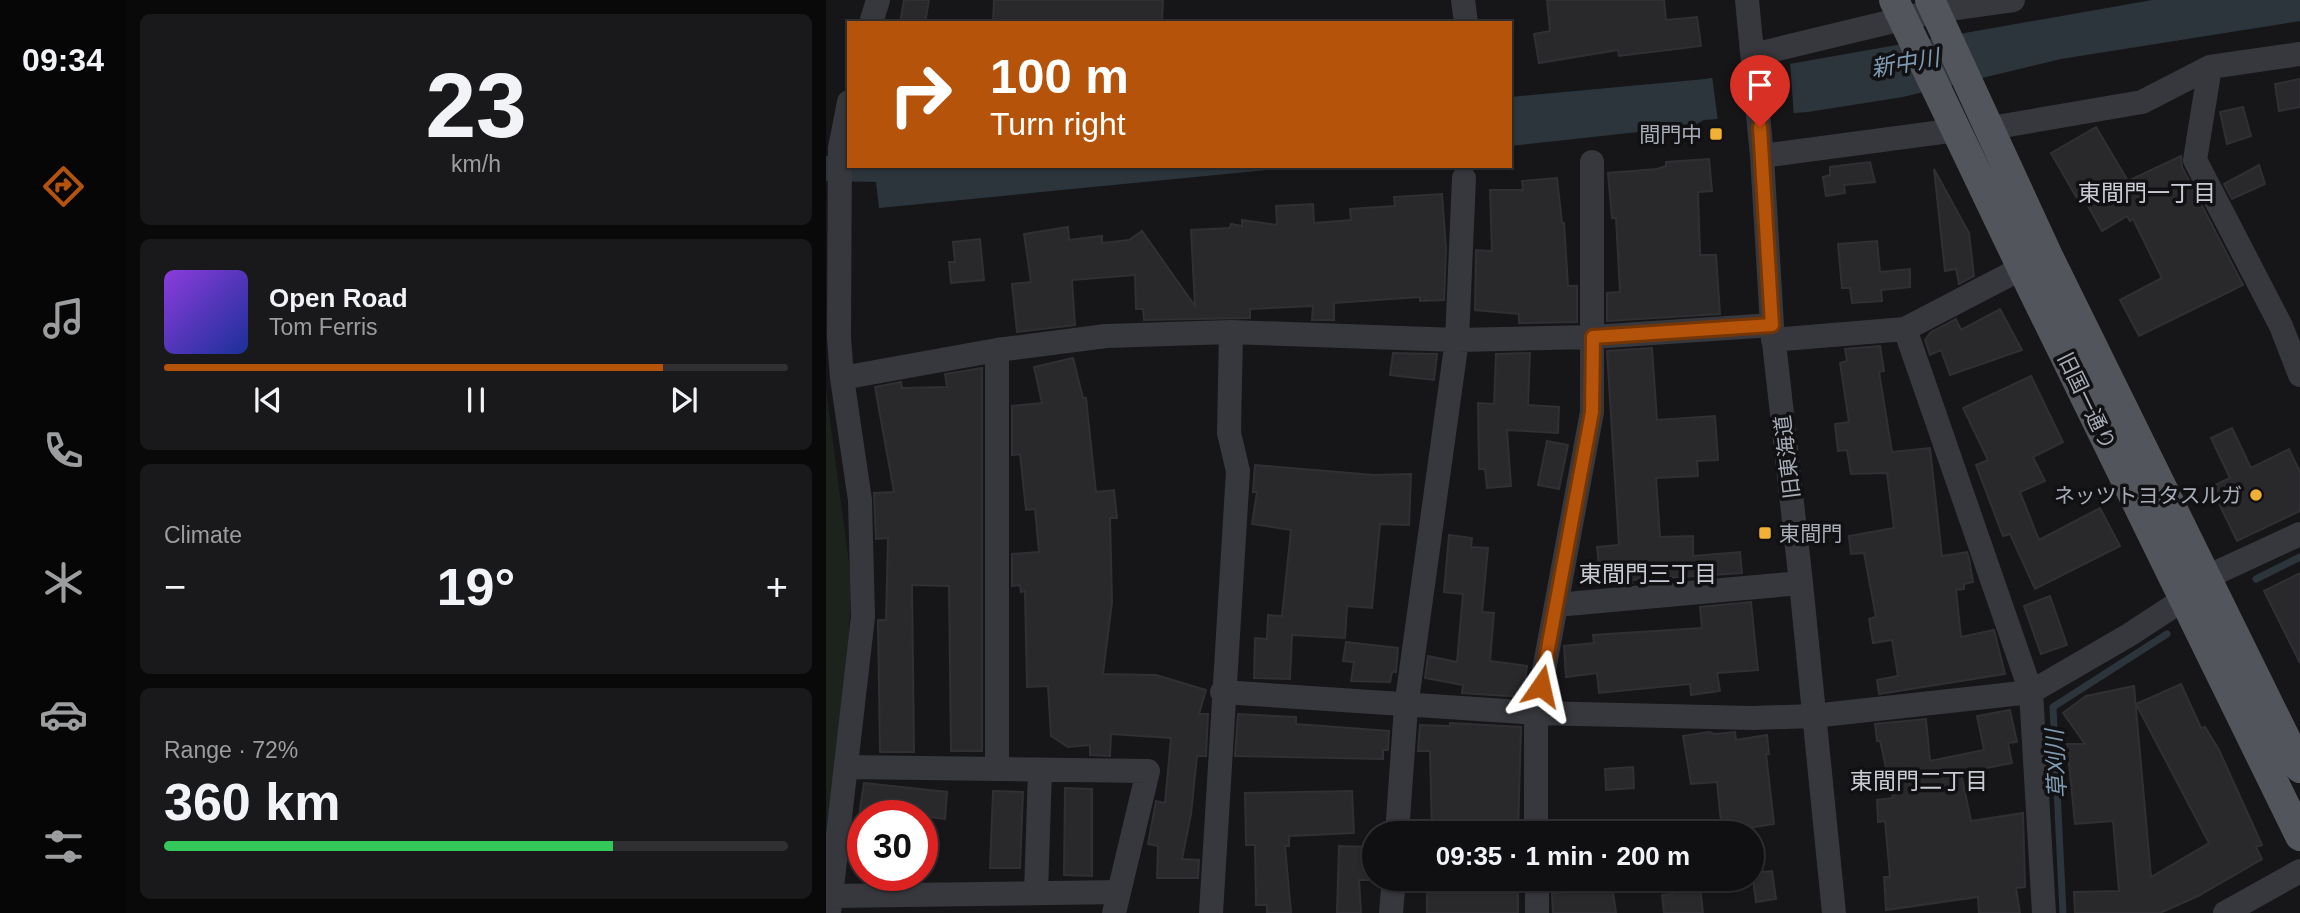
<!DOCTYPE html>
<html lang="en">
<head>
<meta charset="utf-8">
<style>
  body { margin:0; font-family:Arial,"Noto Sans JP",sans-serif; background:#19191b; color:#f1f3f6; height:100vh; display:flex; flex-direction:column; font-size:26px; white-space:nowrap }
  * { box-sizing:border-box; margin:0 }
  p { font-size:23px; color:#9c9d9f }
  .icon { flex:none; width:38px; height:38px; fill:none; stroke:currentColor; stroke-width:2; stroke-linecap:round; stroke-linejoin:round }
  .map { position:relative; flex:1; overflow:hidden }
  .sheet { display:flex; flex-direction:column; gap:14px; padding:14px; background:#09090a; width:700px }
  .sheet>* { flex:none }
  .banner { position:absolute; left:21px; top:21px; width:665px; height:147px; border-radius:0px; box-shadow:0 2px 5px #0004,0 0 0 2px #303032; background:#b45309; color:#fff; overflow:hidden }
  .speed { position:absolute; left:21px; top:800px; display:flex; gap:14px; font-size:35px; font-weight:700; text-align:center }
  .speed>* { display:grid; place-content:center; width:91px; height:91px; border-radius:50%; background:#101012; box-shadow:0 2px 5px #0004,0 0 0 2px #303032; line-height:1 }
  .speed .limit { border:10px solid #d22; background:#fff; color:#111 }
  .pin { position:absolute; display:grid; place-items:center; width:60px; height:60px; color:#fff; margin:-72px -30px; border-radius:50% 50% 50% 0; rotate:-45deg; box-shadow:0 0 7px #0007 }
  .pin .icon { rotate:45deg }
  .me { position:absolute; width:77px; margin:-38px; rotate:11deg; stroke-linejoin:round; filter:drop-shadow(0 0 5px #0008) }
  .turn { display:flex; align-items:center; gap:24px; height:147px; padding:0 28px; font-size:32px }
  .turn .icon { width:91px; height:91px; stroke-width:2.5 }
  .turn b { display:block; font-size:49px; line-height:60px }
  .big { font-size:52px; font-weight:600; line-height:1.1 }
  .sheet .widget { flex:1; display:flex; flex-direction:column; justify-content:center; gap:10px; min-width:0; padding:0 24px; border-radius:10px; background:#19191b }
  .sheet .dial { align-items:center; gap:0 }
  .dial b { font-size:91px; line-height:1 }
  .song { display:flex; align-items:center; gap:21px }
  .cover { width:84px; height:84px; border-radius:10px; background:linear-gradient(135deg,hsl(270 70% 55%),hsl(230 70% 35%)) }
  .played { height:7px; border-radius:4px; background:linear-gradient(90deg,#b45309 80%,#303032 80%) }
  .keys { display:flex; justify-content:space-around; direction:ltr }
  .heat { display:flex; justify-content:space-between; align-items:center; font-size:38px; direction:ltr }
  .charge { height:10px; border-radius:5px; background:linear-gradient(90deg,#34c759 72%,#303032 0) }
  .trip { position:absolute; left:536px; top:821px; width:402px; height:70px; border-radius:35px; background:#101012; box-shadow:0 2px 5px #0004,0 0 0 2px #303032; font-weight:600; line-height:70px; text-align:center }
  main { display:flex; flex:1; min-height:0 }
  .tabs { display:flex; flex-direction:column; width:126px; justify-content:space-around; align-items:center; background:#060607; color:#9c9d9f }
  .tabs .icon { width:49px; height:49px }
  .tabs .current { color:#b45309 }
  .tabs b { font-size:32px; color:#f1f3f6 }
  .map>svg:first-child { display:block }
  .green { fill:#1c231d }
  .water { fill:#2c353c }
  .pier { fill:#161618 }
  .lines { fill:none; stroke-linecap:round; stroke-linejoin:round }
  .stream { stroke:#2c353c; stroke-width:7 }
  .building { fill:#29292c; stroke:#303034; stroke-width:2 }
  .minor { stroke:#37383d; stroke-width:24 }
  .major { stroke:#53555c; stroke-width:30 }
  .route-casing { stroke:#753606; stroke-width:18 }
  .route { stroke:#b45309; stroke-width:12 }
  .poi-dot { fill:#f2b134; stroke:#111113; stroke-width:2.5 }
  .labels { text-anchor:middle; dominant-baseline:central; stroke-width:7; stroke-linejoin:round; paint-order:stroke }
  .poi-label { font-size:21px; fill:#a8adb8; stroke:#111113; text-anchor:end }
  .street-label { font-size:21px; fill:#a8adb8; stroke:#111113 }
  .water-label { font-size:23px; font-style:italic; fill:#7f9bb3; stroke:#111113 }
  .neighbourhood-label { font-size:23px; fill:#c9ccd4; stroke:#111113 }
</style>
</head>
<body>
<main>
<nav class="tabs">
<b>09:34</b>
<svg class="icon current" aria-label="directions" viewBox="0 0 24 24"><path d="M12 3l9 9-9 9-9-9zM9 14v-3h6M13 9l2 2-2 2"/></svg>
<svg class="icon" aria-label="music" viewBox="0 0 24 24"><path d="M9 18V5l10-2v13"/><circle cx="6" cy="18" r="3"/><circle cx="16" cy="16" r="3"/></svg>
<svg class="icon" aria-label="phone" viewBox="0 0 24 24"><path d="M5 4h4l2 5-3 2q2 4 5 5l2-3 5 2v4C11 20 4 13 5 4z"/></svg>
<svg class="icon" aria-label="climate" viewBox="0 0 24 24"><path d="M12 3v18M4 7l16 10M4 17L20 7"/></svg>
<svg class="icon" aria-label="car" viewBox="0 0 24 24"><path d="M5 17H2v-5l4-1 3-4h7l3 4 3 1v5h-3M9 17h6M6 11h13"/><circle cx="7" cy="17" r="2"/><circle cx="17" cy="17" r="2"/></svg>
<svg class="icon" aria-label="filters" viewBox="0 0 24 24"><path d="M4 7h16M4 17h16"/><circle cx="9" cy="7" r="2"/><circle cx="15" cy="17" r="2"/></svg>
</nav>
<section class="sheet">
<div class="widget dial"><b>23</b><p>km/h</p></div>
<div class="widget">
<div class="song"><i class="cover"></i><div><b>Open Road</b><p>Tom Ferris</p></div></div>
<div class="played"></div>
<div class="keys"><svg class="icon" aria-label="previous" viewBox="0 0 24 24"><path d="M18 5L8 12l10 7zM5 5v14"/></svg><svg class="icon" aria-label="pause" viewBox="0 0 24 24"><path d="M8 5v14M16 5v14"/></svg><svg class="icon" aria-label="next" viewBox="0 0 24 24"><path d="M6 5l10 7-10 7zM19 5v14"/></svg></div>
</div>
<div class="widget"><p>Climate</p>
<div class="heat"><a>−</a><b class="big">19°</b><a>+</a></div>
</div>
<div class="widget"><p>Range · 72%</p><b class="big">360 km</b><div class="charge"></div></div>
</section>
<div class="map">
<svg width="1474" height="913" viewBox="0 0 1474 913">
  <rect width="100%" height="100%" fill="#161618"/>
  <path class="green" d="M 0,390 L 25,578 L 23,643 L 0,853 Z"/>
  <path class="water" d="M 1326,0 L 1474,0 L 1474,21 L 1235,59 L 1077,97 L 982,112 L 878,120 L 867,126 L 684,146 L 684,97 L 879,79 Z
    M 0,156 L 23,157 L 23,166 L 483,166 L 53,208 L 50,182 L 0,181 Z"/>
  <path class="pier" d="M 964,62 L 968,117 L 892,122 L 886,75 Z"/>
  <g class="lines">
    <path class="stream" d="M 1430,579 L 1474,557
      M 1237,913 L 1227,707 L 1341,634"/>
  </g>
  <path class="building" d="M 78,0 L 103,0 L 99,23 L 74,23 Z
    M 168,0 L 337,0 L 336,23 L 167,23 Z
    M 721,0 L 838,0 L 840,20 L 871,17 L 875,46 L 793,56 L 792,50 L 713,63 L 708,34 L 724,31 Z
    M 1474,79 L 1474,107 L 1453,111 L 1449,84 Z
    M 1417,107 L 1425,136 L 1401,144 L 1394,112 Z
    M 1270,127 L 1302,181 L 1355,156 L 1356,167 L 1417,285 L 1313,336 L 1294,300 L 1336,278 L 1307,219 L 1304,221 L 1301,216 L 1276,231 L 1257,197 L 1252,200 L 1225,153 Z
    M 883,159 L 886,191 L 872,192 L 874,255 L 890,255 L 894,314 L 781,321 L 781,293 L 794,292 L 790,218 L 786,218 L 782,173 L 831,169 L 840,166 L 840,162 Z
    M 1044,162 L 1049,182 L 1018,185 L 1019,193 L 1000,196 L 997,177 L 1004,175 L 1004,167 Z
    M 1433,165 L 1439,184 L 1406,199 L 1398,184 Z
    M 1108,169 L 1143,233 L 1148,276 L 1133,284 L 1130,269 L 1119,271 Z
    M 731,178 L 736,223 L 738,223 L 742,286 L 751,286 L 751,322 L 693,323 L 693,314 L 649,310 L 650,250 L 666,251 L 664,190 L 697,190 L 696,181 Z
    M 616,194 L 620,249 L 618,300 L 594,301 L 594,297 L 508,303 L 508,320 L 486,320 L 487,306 L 424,309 L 424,318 L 318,320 L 317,309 L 310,309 L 309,275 L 246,280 L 249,325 L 191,332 L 186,284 L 205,282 L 198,234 L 242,227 L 243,240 L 276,236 L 276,243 L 303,240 L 316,231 L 369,306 L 365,230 L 404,228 L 405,224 L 416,226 L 416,220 L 451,225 L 450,206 L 487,204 L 488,223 L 525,220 L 524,209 L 569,206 L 568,197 Z
    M 154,239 L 158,280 L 125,283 L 123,262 L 129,262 L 127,242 Z
    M 1051,241 L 1054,272 L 1084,269 L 1084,287 L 1055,290 L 1056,301 L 1026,303 L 1024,288 L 1016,288 L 1012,244 Z
    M 1174,309 L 1196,350 L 1124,375 L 1115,350 L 1104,355 L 1099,340 L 1105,332 L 1130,319 L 1135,330 Z
    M 1054,346 L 1058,371 L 1053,372 L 1066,452 L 1104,448 L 1116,556 L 1141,552 L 1143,558 L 1147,582 L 1138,584 L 1138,589 L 1130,590 L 1135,637 L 1168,630 L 1179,674 L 1053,694 L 1051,680 L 1072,676 L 1066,640 L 1047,643 L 1043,619 L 1050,617 L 1038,553 L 1025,554 L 1023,536 L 1068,528 L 1061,473 L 1025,474 L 1021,450 L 1012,451 L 1009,424 L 1023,422 L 1014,363 L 1021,361 L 1019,349 Z
    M 826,348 L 831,420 L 889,416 L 892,460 L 871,461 L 872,476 L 830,478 L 834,537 L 867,536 L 867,556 L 914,552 L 916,573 L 806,580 L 806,583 L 775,586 L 771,547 L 793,545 L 781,351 Z
    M 567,353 L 611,354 L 608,380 L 564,375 Z
    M 704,353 L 702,405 L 733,407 L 732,433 L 681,430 L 685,486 L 661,488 L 659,469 L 653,469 L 652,403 L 668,404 L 670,354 Z
    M 247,358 L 257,398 L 260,398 L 270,492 L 288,490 L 291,518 L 284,518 L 286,602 L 277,674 L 330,675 L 380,690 L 373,714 L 382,714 L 380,756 L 371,756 L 365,814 L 356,859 L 373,860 L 372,878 L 331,878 L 332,846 L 322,844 L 330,801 L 339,803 L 345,738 L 285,734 L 284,756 L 264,755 L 264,745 L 242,747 L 225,736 L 222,686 L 201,687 L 199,591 L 195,592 L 194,585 L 186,586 L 186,554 L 213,552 L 209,509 L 200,510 L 194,454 L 186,455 L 186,406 L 216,403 L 208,367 Z
    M 156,368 L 156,751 L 125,751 L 123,586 L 86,585 L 88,752 L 54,752 L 52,620 L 60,620 L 62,538 L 50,539 L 48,493 L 68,492 L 49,387 L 75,382 L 76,388 L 121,387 L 119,374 Z
    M 1205,376 L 1237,442 L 1207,457 L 1219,481 L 1194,492 L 1213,540 L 1274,508 L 1294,546 L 1209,589 L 1184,534 L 1177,536 L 1150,465 L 1162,460 L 1137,408 Z
    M 1406,428 L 1425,468 L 1463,449 L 1474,472 L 1474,511 L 1411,541 L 1385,487 L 1404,478 L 1385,438 Z
    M 721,441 L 742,445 L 733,489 L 712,485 Z
    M 429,465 L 548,475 L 585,474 L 583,525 L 554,524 L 546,608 L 521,606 L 519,638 L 466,635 L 464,679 L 428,678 L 429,638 L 441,639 L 442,615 L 456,616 L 465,530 L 426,524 L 431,492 L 427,492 Z
    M 623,535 L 646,538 L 645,547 L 662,548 L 656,612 L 668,613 L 664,661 L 701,666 L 697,697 L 636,693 L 637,685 L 599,678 L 602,656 L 631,662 L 637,594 L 618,592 Z
    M 1474,573 L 1474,663 L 1438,591 Z
    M 1224,596 L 1241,645 L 1215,654 L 1198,606 Z
    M 925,602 L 932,670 L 891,673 L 894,691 L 865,695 L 864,684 L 773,693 L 771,673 L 740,677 L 738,646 L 768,643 L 767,635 L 876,628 L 874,607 Z
    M 520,642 L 572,648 L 570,672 L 566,672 L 564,682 L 525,681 L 528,662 L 517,661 Z
    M 1355,684 L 1375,728 L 1379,727 L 1393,750 L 1436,845 L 1430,847 L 1436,859 L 1372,896 L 1334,913 L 1249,913 L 1248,892 L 1293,891 L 1287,821 L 1249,824 L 1241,744 L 1259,744 L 1237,713 L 1260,696 L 1308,686 L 1325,877 L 1383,843 L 1310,704 Z
    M 1184,710 L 1191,742 L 1182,743 L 1186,763 L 1135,773 L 1145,821 L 1197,813 L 1199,887 L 1190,888 L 1194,913 L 1153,913 L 1152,897 L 1060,910 L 1058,877 L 1064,877 L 1059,821 L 1052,822 L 1051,800 L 1067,798 L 1054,741 L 1051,741 L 1049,724 L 1100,719 L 1104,761 L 1158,750 L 1151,716 Z
    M 412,714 L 470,717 L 470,724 L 563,731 L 562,750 L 557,750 L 557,759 L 409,756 Z
    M 624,723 L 695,727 L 692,833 L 606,833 L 604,751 L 592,751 L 594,725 L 624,726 Z
    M 883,732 L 889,734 L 909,732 L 910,740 L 941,735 L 943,754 L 940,754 L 948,824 L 896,832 L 891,782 L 865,784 L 857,736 Z
    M 807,767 L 808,788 L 780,790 L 779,769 Z
    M 38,783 L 121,792 L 119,819 L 59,812 L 59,816 L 33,816 Z
    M 239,788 L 266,789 L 266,876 L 238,875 Z
    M 167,791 L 197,792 L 194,868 L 164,868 Z
    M 526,791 L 528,833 L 463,836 L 463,846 L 459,846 L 465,913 L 441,913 L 441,905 L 430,905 L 429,845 L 420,845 L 419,793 Z
    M 513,846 L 545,847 L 544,880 L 533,880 L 535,913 L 511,913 Z
    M 946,871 L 950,899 L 930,902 L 926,873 Z
    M 864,879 L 865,887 L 874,887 L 877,913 L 838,913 L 836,895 L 846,894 L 844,881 Z
    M 786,885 L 790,913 L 727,913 L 726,894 Z
    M 601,893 L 692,893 L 692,913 L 601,913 Z"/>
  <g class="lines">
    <path class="minor" d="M 637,0 L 640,23
      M 921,0 L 936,156 L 946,325 L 975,583 L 1008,913
      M 45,23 L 52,0
      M 927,55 L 1109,11 L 1187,0
      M 1384,67 L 1369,160 L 1455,326 L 1474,375
      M 1165,128 L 1316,102 L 1384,67 L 1474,54
      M 936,156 L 1131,130
      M 1079,329 L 1205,692 L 1218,913
      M 947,340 L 1079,329 L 1196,268
      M 171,350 L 171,769
      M 16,378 L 171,350 L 280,336 L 405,332 L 631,340 L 767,337 L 946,325
      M 1381,577 L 1474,534
      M 730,605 L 975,583
      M 396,692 L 710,713 L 927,718 L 987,716 L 1205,692 L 1303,635 L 1358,599
      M 21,767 L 322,771 L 288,913
      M 571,833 L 580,707 L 631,340 L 638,178
      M 710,833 L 710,713 L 766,412 L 766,162
      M 711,878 L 711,913
      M 210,893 L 214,770
      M 5,896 L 293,892
      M 3,913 L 37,617 L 34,500 L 16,378 L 13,337 L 14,148 L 23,102
      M 385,913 L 412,471 L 403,433 L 405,332
      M 565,913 L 568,878
      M 1399,913 L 1474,871"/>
    <path class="major" d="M 1068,0 L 1196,268 L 1474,836
      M 1104,0 L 1222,256 L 1474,768"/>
  </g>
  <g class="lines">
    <g class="route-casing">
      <path id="route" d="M 715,686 L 766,412 L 767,337 L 946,325 L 934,127"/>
    </g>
    <use href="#route" class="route"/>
  </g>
  <g class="poi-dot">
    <rect x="883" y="127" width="14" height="14" rx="3.5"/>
    <circle cx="1430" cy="495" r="7"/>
    <rect x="932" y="526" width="14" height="14" rx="3.5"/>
  </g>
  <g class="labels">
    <g class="poi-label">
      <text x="876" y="134">間門中</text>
      <text x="1416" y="495">ネッツトヨタスルガ</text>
      <text x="953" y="533" text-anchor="start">東間門</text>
    </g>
    <g class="street-label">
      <text transform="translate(1261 401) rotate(64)">旧国一通り</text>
      <text transform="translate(961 457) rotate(-97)">旧東海道</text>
    </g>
    <g class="water-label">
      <text transform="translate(1079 63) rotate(-10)">新中川</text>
      <text transform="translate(1230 764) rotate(-93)">草刈川</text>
    </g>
    <g class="neighbourhood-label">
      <text x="1321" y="193">東間門一丁目</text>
      <text x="822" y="574">東間門三丁目</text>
      <text x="1093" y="781">東間門二丁目</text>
    </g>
  </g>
</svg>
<div class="speed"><div class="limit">30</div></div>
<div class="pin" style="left:934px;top:127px;background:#d93025"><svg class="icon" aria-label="arrive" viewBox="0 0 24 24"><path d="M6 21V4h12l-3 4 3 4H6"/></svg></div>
<svg class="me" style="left:715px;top:686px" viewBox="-20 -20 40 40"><path d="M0-17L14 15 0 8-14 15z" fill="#b45309" stroke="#fff" stroke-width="4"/></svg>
<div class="trip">09:35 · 1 min · 200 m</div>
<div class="banner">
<div class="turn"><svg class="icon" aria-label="right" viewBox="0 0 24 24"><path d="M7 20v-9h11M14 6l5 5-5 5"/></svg><div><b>100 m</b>Turn right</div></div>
</div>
</div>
</main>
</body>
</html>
